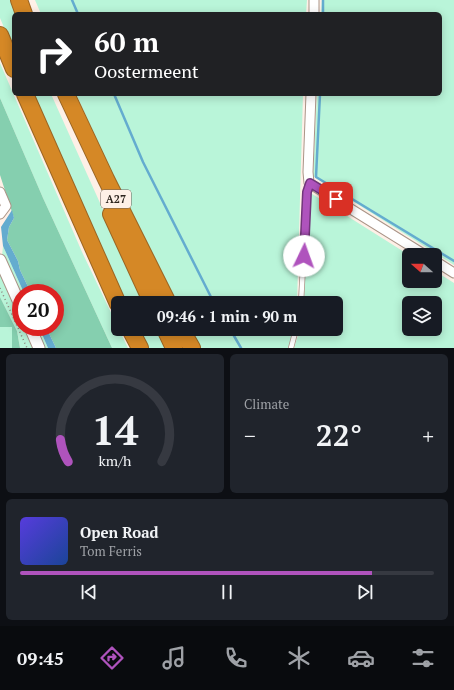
<!DOCTYPE html>
<html lang="en">
<head>
<meta charset="utf-8">
<style>
  body { margin:0; font-family:"PT Serif",serif; background:#20242c; color:#f1f3f6; height:100vh; display:flex; flex-direction:column; font-size:15px; white-space:nowrap }
  * { box-sizing:border-box; margin:0 }
  p { font-size:13px; color:#9ea1a6 }
  .icon { flex:none; width:22px; height:22px; fill:none; stroke:currentColor; stroke-width:2; stroke-linecap:round; stroke-linejoin:round }
  .map { position:relative; height:348px; overflow:hidden }
  .panel { display:flex; flex-direction:column; gap:6px; padding:6px; background:#0d0f14; flex:1 }
  .panel>* { flex:none }
  .banner { position:absolute; left:12px; top:12px; width:430px; height:84px; border-radius:6px; box-shadow:0 2px 10px #0003; background:#202124; color:#fff; overflow:hidden }
  .needle { width:26px; rotate:291deg }
  .controls { position:absolute; left:402px; top:248px; display:grid; gap:8px }
  .controls a { display:grid; place-items:center; width:40px; height:40px; border-radius:6px; background:#171b24; box-shadow:0 2px 10px #0003; font-size:20px }
  .speed { position:absolute; left:12px; top:284px; display:flex; gap:8px; font-size:20px; font-weight:700; text-align:center }
  .speed>* { display:grid; place-content:center; width:52px; height:52px; border-radius:50%; background:#171b24; box-shadow:0 2px 10px #0003; line-height:1 }
  .speed .limit { border:6px solid #d22; background:#fff; color:#111 }
  .pin { position:absolute; display:grid; place-items:center; width:34px; height:34px; color:#fff; margin:-17px; border-radius:8px; box-shadow:0 2px 6px #0006 }
  .me { position:absolute; width:44px; margin:-22px; rotate:3deg; stroke-linejoin:round; filter:drop-shadow(0 0 3px #0008) }
  .turn { display:flex; align-items:center; gap:14px; height:84px; padding:0 16px; font-size:18px }
  .turn .icon { width:52px; height:52px; stroke-width:2.5 }
  .turn b { display:block; font-size:28px; line-height:34px }
  .big { font-size:30px; font-weight:600; line-height:1.1 }
  .panel .card { flex:1; display:flex; flex-direction:column; justify-content:center; gap:6px; min-width:0; padding:0 14px; border-radius:6px; background:#20242c }
  .panel .dial { align-items:center; gap:0 }
  .dial svg { height:104px; overflow:visible; fill:none; stroke:#363941; stroke-width:7; stroke-linecap:round; text-anchor:middle }
  .dial text { fill:#f1f3f6; stroke:none }
  .song { display:flex; align-items:center; gap:12px }
  .cover { width:48px; height:48px; border-radius:6px; background:linear-gradient(135deg,hsl(250 70% 55%),hsl(220 70% 35%)) }
  .played { height:4px; border-radius:2px; background:linear-gradient(90deg,#af53bd 85%,#363941 85%) }
  .keys { display:flex; justify-content:space-around; direction:ltr }
  .heat { display:flex; justify-content:space-between; align-items:center; font-size:22px; direction:ltr }
  .panel .tiles { flex:1; display:grid; gap:6px; grid-template-columns:1fr 1fr }
  .card:last-child { grid-column:span 2 }
  .trip { position:absolute; left:111px; top:296px; width:232px; height:40px; border-radius:6px; background:#171b24; box-shadow:0 2px 10px #0003; font-weight:600; line-height:40px; text-align:center }
  .tabs { display:flex; height:64px; justify-content:space-around; align-items:center; background:#090b0e; color:#9ea1a6 }
  .tabs .icon { width:28px; height:28px }
  .tabs .selected { color:#af53bd }
  .tabs b { font-size:18px; color:#f1f3f6 }
  .map>svg:first-child { display:block }
  .green { fill:#b9f5d9; fill-rule:evenodd }
  .forest { fill:#85cfaf }
  .water { fill:#64accf }
  .lines { fill:none; stroke-linecap:round; stroke-linejoin:round }
  .stream { stroke:#64accf; stroke-width:2.5 }
  .service-casing { stroke:#aa9487; stroke-width:6 }
  .minor-casing { stroke:#aa9487; stroke-width:11 }
  .tertiary-casing { stroke:#aa9487; stroke-width:13 }
  .motorway-casing { stroke:#9a6523; stroke-width:18 }
  .path { stroke:#8d827b; stroke-width:1.5; stroke-dasharray:1 3; stroke-linecap:butt }
  .service { stroke:#fff; stroke-width:4.5 }
  .minor { stroke:#fff; stroke-width:9 }
  .tertiary { stroke:#fff; stroke-width:11 }
  .motorway { stroke:#d58826; stroke-width:16 }
  .route-casing { stroke:#72367b; stroke-width:10 }
  .route { stroke:#af53bd; stroke-width:7 }
  .labels { text-anchor:middle; dominant-baseline:central; stroke-width:4; stroke-linejoin:round; paint-order:stroke }
  .shield { fill:#fef0e7; stroke:#6b615a; stroke-width:1 }
  .shield-label { font-size:11px; font-weight:bold; fill:#2c241e }
</style>
</head>
<body>
<div class="map">
<svg width="454" height="348" viewBox="0 0 454 348">
  <rect width="100%" height="100%" fill="#fef0e7"/>
  <path class="green" d="M 0,0 L 10,0 L 16,14 L 14,14 L 14,51 L 0,18 Z
    M 35,0 L 307,0 L 306,14 L 41,14 Z
    M 322,0 L 454,0 L 454,265 L 313,176 L 317,94 L 440,94 L 440,14 L 321,14 Z
    M 0,63 L 82,252 L 128,348 L 112,348 L 43,198 L 0,98 Z
    M 33,94 L 51,94 L 145,303 L 126,303 Z
    M 76,94 L 303,94 L 297,303 L 176,303 L 113,176 Z
    M 309,192 L 409,255 L 409,281 L 435,281 L 435,271 L 454,283 L 454,348 L 294,348 L 300,329 L 336,329 L 336,303 L 304,303 ZM 409,303 L 435,303 L 435,329 L 409,329 Z
    M 3,246 L 24,293 L 21,293 L 21,295 L 2,256 Z
    M 0,273 L 21,319 L 21,327 L 25,327 L 34,348 L 20,348 L 17,331 L 0,297 Z
    M 0,327 L 12,327 L 12,348 L 0,348 Z
    M 35,327 L 39,327 L 48,348 L 44,348 Z
    M 138,329 L 157,329 L 166,348 L 147,348 Z
    M 190,329 L 294,329 L 288,348 L 200,348 Z"/>
  <path class="forest" d="M 0,98 L 43,198 L 112,348 L 56,348 L 46,327 L 55,327 L 55,293 L 31,293 L 20,270 L 18,261 L 7,240 L 9,227 L 14,218 L 0,175 Z
    M 0,297 L 17,331 L 20,348 L 12,348 L 12,327 L 0,327 Z"/>
  <path class="water" d="M 12,210 L 14,218 L 9,227 L 7,240 L 18,261 L 20,270 L 31,293 L 24,293 L 3,246 L 1,227 Z
    M 39,327 L 46,327 L 56,348 L 48,348 Z"/>
  <g class="lines">
    <path class="stream" d="M 72,0 L 78,14
      M 323,14 L 323,0
      M 114,94 L 143,162 L 214,303
      M 320,94 L 316,177 L 454,261
      M 230,329 L 241,348"/>
    <g class="service-casing">
      <path id="service" d="M 301,303 L 307,192 L 309,183
        M 291,348 L 296,329"/>
    </g>
    <g class="minor-casing">
      <path id="minor" d="M 314,14 L 314,0
        M 311,94 L 308,172 L 309,183 L 425,255
        M 0,192 L 6,206 L 0,214
        M 435,261 L 454,273"/>
    </g>
    <g class="tertiary-casing">
      <path id="tertiary" d="M 0,260 L 21,307
        M 30,327 L 39,348"/>
    </g>
    <g class="motorway-casing">
      <path id="motorway" d="M 19,0 L 24,14
        M 0,35 L 14,69
        M 25,94 L 118,304
        M 66,94 L 106,179 L 168,303
        M 111,214 L 152,303
        M 130,329 L 140,348
        M 165,329 L 174,348
        M 181,329 L 192,348"/>
    </g>
    <path class="path" d="M 0,288 L 27,348"/>
    <use href="#service" class="service"/>
    <use href="#minor" class="minor"/>
    <use href="#tertiary" class="tertiary"/>
    <use href="#motorway" class="motorway"/>
  </g>
  <g class="lines">
    <g class="route-casing">
      <path id="route" d="M 304,256 L 307,192 L 310,183 L 336,199"/>
    </g>
    <use href="#route" class="route"/>
  </g>
  <g class="labels">
    <rect class="shield" x="101" y="190" width="30" height="18" rx="3"/>
    <g class="shield-label">
      <text x="116" y="199">A27</text>
    </g>
  </g>
</svg>
<div class="controls">
<a><svg class="needle" viewBox="-14 -14 28 28"><path d="M0-13l5 13h-10z" fill="#e53935"/><path d="M0 13l5-13h-10z" fill="#9ea1a6"/></svg></a>
<a><svg class="icon" aria-label="layers" viewBox="0 0 24 24"><path d="M12 4l9 5-9 5-9-5zM3 14l9 5 9-5"/></svg></a>
</div>
<div class="speed"><div class="limit">20</div></div>
<div class="pin" style="left:336px;top:199px;background:#d93025"><svg class="icon" aria-label="arrive" viewBox="0 0 24 24"><path d="M6 21V4h12l-3 4 3 4H6"/></svg></div>
<svg class="me" style="left:304px;top:256px" viewBox="-20 -20 40 40"><circle r="19" fill="#fff"/><path d="M0-13L10 11 0 6-10 11z" fill="#af53bd"/></svg>
<div class="trip">09:46 · 1 min · 90 m</div>
<div class="banner">
<div class="turn"><svg class="icon" aria-label="right" viewBox="0 0 24 24"><path d="M7 20v-9h11M14 6l5 5-5 5"/></svg><div><b>60 m</b>Oostermeent</div></div>
</div>
</div>
<section class="panel">
<div class="tiles">
<div class="card dial"><svg viewBox="0 0 100 80">
<path d="M14 69A42 42 0 1 1 86 69"/>
<path d="M14 69A42 42 0 0 1 8 52" stroke="#af53bd"/>
<text x="50" y="56" font-size="32" font-weight="700">14</text>
<text x="50" y="72" font-size="11">km/h</text>
</svg></div>
<div class="card"><p>Climate</p>
<div class="heat"><a>−</a><b class="big">22°</b><a>+</a></div>
</div>
<div class="card">
<div class="song"><i class="cover"></i><div><b>Open Road</b><p>Tom Ferris</p></div></div>
<div class="played"></div>
<div class="keys"><svg class="icon" aria-label="previous" viewBox="0 0 24 24"><path d="M18 5L8 12l10 7zM5 5v14"/></svg><svg class="icon" aria-label="pause" viewBox="0 0 24 24"><path d="M8 5v14M16 5v14"/></svg><svg class="icon" aria-label="next" viewBox="0 0 24 24"><path d="M6 5l10 7-10 7zM19 5v14"/></svg></div>
</div>
</div>
</section>
<nav class="tabs">
<b>09:45</b>
<svg class="icon selected" aria-label="directions" viewBox="0 0 24 24"><path d="M12 3l9 9-9 9-9-9zM9 14v-3h6M13 9l2 2-2 2"/></svg>
<svg class="icon" aria-label="music" viewBox="0 0 24 24"><path d="M9 18V5l10-2v13"/><circle cx="6" cy="18" r="3"/><circle cx="16" cy="16" r="3"/></svg>
<svg class="icon" aria-label="phone" viewBox="0 0 24 24"><path d="M5 4h4l2 5-3 2q2 4 5 5l2-3 5 2v4C11 20 4 13 5 4z"/></svg>
<svg class="icon" aria-label="climate" viewBox="0 0 24 24"><path d="M12 3v18M4 7l16 10M4 17L20 7"/></svg>
<svg class="icon" aria-label="car" viewBox="0 0 24 24"><path d="M5 17H2v-5l4-1 3-4h7l3 4 3 1v5h-3M9 17h6M6 11h13"/><circle cx="7" cy="17" r="2"/><circle cx="17" cy="17" r="2"/></svg>
<svg class="icon" aria-label="filters" viewBox="0 0 24 24"><path d="M4 7h16M4 17h16"/><circle cx="9" cy="7" r="2"/><circle cx="15" cy="17" r="2"/></svg>
</nav>
</body>
</html>
